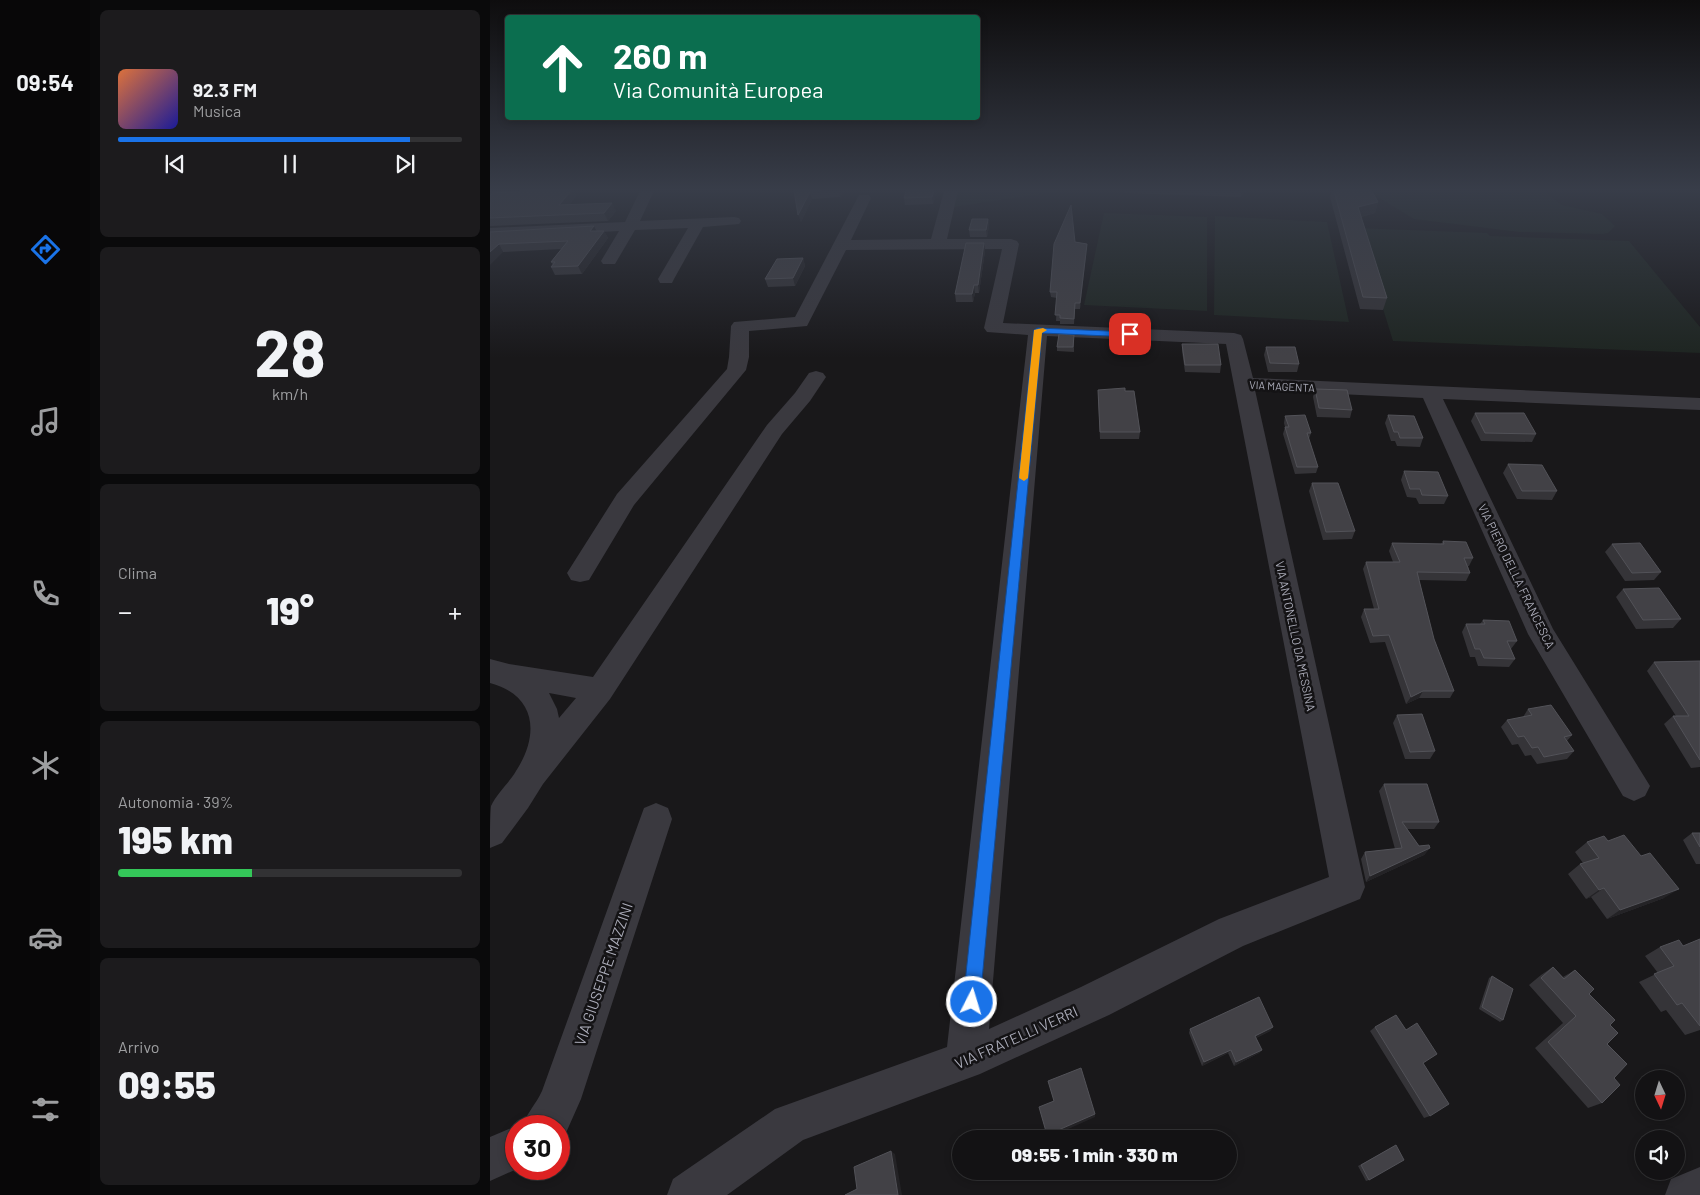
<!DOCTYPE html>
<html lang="it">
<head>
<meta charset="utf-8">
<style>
  body { margin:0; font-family:Barlow,sans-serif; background:#1c1b1d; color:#f1f3f6; height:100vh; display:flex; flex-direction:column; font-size:19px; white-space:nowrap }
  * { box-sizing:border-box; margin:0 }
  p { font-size:16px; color:#9d9ea0 }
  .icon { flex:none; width:28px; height:28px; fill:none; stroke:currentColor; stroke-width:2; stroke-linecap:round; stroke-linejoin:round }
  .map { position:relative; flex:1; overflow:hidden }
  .panel { display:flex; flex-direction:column; gap:10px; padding:10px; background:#0a0a0b; width:400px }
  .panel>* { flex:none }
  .guide { position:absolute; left:15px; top:15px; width:475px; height:105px; border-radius:5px; box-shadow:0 2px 8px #0003,0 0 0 1px #323234; background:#0b6e4f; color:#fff; overflow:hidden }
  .needle { width:32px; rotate:176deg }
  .buttons { position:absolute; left:1145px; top:1070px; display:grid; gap:10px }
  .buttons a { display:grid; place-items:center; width:50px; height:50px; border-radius:50%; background:#131214; box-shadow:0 2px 8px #0003,0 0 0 1px #323234; font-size:25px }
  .speed { position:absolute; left:15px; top:1115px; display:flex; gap:10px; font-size:25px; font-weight:700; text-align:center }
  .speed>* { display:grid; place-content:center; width:65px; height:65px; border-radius:50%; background:#131214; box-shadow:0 2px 8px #0003,0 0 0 1px #323234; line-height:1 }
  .speed .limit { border:8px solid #d22; background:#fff; color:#111 }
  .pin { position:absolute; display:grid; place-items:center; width:42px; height:42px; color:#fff; margin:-21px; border-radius:10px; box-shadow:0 2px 8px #0006 }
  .me { position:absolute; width:55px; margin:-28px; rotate:5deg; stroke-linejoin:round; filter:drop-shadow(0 0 4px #0008) }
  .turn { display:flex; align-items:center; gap:18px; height:105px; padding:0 25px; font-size:22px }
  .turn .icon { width:65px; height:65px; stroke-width:2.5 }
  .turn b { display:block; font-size:35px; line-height:42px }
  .big { font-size:38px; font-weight:800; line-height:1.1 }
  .panel .tile { flex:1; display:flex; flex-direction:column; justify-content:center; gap:8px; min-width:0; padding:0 18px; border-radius:8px; background:#1c1b1d }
  .panel .dial { align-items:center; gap:0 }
  .dial b { font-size:65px; line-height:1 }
  .song { display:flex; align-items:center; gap:15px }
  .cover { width:60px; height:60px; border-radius:8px; background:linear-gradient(135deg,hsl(20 70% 55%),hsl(240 70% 35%)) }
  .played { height:5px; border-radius:2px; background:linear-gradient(90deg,#1a73e8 85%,#323234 85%) }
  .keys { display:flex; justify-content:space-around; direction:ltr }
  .heat { display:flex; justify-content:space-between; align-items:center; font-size:28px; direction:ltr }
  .charge { height:8px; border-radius:4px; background:linear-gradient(90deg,#34c759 39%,#323234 0) }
  .trip { position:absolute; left:462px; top:1130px; width:285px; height:50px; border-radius:25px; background:#131214; box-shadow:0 2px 8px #0003,0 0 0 1px #323234; font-weight:800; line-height:50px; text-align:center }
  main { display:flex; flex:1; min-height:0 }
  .dock { display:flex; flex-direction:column; width:90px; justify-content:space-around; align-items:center; background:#080708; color:#9d9ea0 }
  .dock .icon { width:35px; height:35px }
  .dock .on { color:#1a73e8 }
  .dock b { font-size:22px; color:#f1f3f6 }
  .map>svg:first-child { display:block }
  .green { fill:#1e2521 }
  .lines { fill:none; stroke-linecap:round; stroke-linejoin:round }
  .minor { fill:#3a393f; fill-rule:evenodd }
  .wall { fill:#353438 }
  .shaded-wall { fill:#242326 }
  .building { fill:#424146; stroke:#525258 }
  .route { fill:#1a73e8; stroke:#114b97 }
  .slow { fill:#f59e0b }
  .labels { text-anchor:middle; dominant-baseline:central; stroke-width:5; stroke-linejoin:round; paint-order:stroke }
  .far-street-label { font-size:11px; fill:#abacb9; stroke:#141315 }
  .street-label { font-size:12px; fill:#abacb9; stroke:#141315 }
  .near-street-label { font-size:15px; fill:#abacb9; stroke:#141315 }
</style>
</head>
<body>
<main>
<nav class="dock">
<b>09:54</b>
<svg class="icon on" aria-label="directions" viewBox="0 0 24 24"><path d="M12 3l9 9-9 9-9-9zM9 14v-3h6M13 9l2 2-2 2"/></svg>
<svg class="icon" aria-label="music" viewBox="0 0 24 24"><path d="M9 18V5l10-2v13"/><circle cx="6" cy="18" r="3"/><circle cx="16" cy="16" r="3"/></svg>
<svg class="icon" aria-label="phone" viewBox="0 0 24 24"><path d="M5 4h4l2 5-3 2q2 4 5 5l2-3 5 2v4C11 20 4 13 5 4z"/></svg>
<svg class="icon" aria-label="climate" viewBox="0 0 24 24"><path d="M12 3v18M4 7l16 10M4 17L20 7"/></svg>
<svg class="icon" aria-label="car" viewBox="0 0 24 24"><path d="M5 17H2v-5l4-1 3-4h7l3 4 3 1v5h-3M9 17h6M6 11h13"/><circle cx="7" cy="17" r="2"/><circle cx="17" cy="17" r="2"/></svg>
<svg class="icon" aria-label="filters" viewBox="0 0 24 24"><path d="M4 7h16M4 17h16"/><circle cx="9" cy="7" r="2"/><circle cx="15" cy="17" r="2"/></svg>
</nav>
<section class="panel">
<div class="tile">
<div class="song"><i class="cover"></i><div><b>92.3 FM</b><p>Musica</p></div></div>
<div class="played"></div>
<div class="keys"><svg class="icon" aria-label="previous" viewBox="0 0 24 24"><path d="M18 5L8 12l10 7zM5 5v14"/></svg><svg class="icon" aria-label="pause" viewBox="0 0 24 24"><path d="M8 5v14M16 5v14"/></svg><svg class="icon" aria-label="next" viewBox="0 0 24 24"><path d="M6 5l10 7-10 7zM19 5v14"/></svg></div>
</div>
<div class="tile dial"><b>28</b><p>km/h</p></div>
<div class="tile"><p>Clima</p>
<div class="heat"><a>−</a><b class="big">19°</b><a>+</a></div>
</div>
<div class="tile"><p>Autonomia · 39%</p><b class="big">195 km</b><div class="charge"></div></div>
<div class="tile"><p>Arrivo</p><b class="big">09:55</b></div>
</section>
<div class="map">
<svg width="1210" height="1195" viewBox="0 0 1210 1195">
  <rect width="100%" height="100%" fill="#19181a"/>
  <path class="green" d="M 468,191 L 570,191 L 464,207 Z
    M 878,191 L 1053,191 L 1072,205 L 1112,214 L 1125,226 L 1118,233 L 1112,234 L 1029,232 L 924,219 Z
    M 614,213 L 717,217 L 717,311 L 594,305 Z
    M 725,216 L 837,222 L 859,322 L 724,315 Z
    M 868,228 L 997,233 L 1000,236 L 1139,241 L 1210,327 L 1210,353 L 903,341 Z"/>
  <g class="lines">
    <path class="minor" d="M 0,191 L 12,191 L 0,198 Z
      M 150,191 L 164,191 L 150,221 L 244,217 L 249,218 L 251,221 L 249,224 L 213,227 L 184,279 L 182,283 L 170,283 L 168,279 L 198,228 L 145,230 L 125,264 L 113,264 L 111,261 L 129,231 L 0,238 L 0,228 L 135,222 Z
      M 454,191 L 468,191 L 457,239 L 521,239 L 527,241 L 529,244 L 513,323 L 744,333 L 751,335 L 753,339 L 763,378 L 1210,398 L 1210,410 L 953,399 L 1063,629 L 1160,786 L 1155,796 L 1144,801 L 1133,796 L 1038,634 L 933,398 L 765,390 L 875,887 L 870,899 L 753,946 L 619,1015 L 490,1074 L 313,1140 L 237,1195 L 177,1195 L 183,1179 L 285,1109 L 457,1047 L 538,335 L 497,332 L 494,328 L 512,249 L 356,250 L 317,326 L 259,331 L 259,357 L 256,370 L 144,505 L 99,580 L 90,582 L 81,580 L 77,573 L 127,494 L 237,369 L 239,357 L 241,326 L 244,322 L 305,317 L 369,195 L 379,195 L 381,198 L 361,240 L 441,239 ZM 557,336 L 736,344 L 839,877 L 729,919 L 591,987 L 499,1029 Z
      M 326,371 L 333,373 L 336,377 L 320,401 L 292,434 L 120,699 L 53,784 L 38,808 L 12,843 L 0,848 C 0,839 0,813 1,806 C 7,793 19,783 26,771 C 50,734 46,695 0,683 L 0,659 L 19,664 L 103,677 L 277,425 L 305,393 L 319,373 ZM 59,693 L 86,698 L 69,718 L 67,709 Z
      M 166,803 L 178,808 L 182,819 L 91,1099 L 75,1135 L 69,1140 L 69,1126 L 32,1126 C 37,1113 46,1104 52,1091 L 150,819 L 154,808 Z
      M 26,1126 L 27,1169 L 0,1181 L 0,1137 Z
      M 1210,1167 L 1210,1195 L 1175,1195 L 1181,1179 Z"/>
  </g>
  <path class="wall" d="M 34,191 L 84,191 L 86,196 L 79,205 L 126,211 L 118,221 L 0,226 L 0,196 Z
    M 304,191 L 354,191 L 350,197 L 322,199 L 311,222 Z
    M 447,191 L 443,204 L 415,205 L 414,198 Z
    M 634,191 L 756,191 L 751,197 L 634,193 Z
    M 841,191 L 882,191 L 888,202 L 885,213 L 871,217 L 897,298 L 893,310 L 870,309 L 840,197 Z
    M 498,219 L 499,226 L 497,237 L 480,237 L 479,230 Z
    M 114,231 L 118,238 L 92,274 L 65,275 L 61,267 L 63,265 L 61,262 L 71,249 L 13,252 L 0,232 Z
    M 585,242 L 597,244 L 590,309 L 585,309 L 584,324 L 570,324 L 570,321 L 566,321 L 567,298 L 561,297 L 560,292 Z
    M 494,243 L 495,251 L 489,293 L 485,293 L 483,302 L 466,302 L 465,294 Z
    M 313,258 L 315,266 L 305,286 L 278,287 L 275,279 Z
    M 584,335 L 584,352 L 567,351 L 567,347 Z
    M 692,344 L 731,365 L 730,373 L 695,372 L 692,351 Z
    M 776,347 L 809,364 L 807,372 L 778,372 L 774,355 Z
    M 825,389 L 862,410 L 860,418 L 827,417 L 823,397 Z
    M 608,397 L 650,432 L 649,439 L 610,439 Z
    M 985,413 L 1046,434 L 1042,442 L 991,441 L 981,421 Z
    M 898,415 L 933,438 L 930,447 L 907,446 L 905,441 L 901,441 L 895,423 Z
    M 795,416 L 821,433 L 819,439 L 828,467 L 826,473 L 805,474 L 793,434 L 795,427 L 794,423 Z
    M 1018,464 L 1067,491 L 1062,500 L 1027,499 L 1013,473 Z
    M 914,471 L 958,496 L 954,504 L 929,504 L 926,498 L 917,497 L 911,480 Z
    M 822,483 L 865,531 L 862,539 L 833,540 L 819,491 Z
    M 953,541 L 983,558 L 979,566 L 978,566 L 980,573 L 976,581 L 929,580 L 944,639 L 964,691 L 960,698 L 929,698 L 916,704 L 895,642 L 880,643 L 871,617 L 874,609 L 884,609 L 873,569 L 876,562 L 903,562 L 899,551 L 902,543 L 951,544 Z
    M 1122,544 L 1171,572 L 1164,580 L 1135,581 L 1115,552 Z
    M 1133,589 L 1191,619 L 1183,628 L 1146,629 L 1126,597 Z
    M 993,620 L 1027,641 L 1021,649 L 1025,659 L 1019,667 L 988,666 L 985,657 L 980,657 L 972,632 L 976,624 L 990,624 Z
    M 1210,661 L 1210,767 L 1201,768 L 1174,724 L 1183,716 L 1186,716 L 1157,671 L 1164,662 Z
    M 1038,709 L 1082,735 L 1077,741 L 1084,751 L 1077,759 L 1047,764 L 1041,755 L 1035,756 L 1028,744 L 1022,745 L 1011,727 L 1017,720 L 1033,717 Z
    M 907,715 L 945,751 L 940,759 L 915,759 L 903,723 Z
    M 894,784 L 949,822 L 944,829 L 917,829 L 929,846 L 940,848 L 934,855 L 876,882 L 871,859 L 875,852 L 905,849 L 889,791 Z
    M 1202,833 L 1210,833 L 1210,864 L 1206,864 L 1193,840 Z
    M 1118,841 L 1174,898 L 1117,919 L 1101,897 L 1096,899 L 1078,874 L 1090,864 L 1093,863 L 1085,852 L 1097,842 Z
    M 1210,939 L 1210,1030 L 1195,1035 L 1176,1010 L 1171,1012 L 1149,982 L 1168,973 L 1155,956 L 1170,947 L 1193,946 Z
    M 1063,967 L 1073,977 L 1085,970 L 1099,994 L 1120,1025 L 1117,1044 L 1124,1078 L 1112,1103 L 1098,1108 L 1045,1048 L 1073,1023 L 1039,985 L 1051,975 Z
    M 1002,976 L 1013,1020 L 1010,1022 L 989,1009 L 999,978 Z
    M 783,1027 L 780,1031 L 766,1038 L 772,1050 L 769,1053 L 744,1066 L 738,1053 L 712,1066 L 699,1033 L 700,1029 Z
    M 885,1027 L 933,1063 L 940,1116 L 934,1118 L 880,1031 Z
    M 906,1145 L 879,1180 L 876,1181 L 868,1166 Z"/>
  <path class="shaded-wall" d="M 81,191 L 84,191 L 86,196 L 73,213 L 69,205 Z
    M 349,191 L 354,191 L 350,197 Z
    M 370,191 L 388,191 L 370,193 Z
    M 444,191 L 447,191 L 443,204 L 442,197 Z
    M 751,191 L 756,191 L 751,197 Z
    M 320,192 L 322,199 L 311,222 L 308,215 Z
    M 888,202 L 885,213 L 865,218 L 868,207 Z
    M 122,203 L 126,211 L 118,221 L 114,213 Z
    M 498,219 L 499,226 L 497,237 L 496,230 Z
    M 104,226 L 108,234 L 100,231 Z
    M 114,231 L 118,238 L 92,274 L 88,266 Z
    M 494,243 L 495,251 L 489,293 L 488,285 Z
    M 9,244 L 13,252 L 0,265 L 0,252 Z
    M 597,244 L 597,249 L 590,309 L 590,303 Z
    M 313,258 L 315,266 L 305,286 L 303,278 Z
    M 484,285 L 485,293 L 483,302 L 482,294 Z
    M 933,691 L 929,698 L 916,704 L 921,697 Z
    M 940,848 L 934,855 L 876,882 L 880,876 Z
    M 1114,888 L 1101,897 L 1096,899 L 1109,890 Z
    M 1189,889 L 1174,898 L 1117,919 L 1130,910 Z
    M 783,1027 L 780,1031 L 762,1040 L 765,1036 Z
    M 741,1050 L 738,1053 L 712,1066 L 714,1062 Z
    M 772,1050 L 769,1053 L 744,1066 L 746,1062 Z
    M 605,1114 L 605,1117 L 558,1138 L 557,1135 Z
    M 401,1151 L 405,1154 L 412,1195 L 408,1195 Z"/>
  <path class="building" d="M 34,191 L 81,191 L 69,205 L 122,203 L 114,213 L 0,218 L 0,196 L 4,193 Z
    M 304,191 L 332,191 L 320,192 L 308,215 Z
    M 416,191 L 444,191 L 442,197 L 414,198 Z
    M 844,191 L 882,191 L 888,202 L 868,207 L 897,298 L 873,297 Z
    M 581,205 L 585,242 L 597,244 L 590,303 L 585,303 L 584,319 L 570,318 L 570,315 L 565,315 L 567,292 L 560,292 L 564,244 Z
    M 482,219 L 498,219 L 496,230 L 479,230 Z
    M 104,226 L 100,231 L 114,231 L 88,266 L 61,267 L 65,262 L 61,262 L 78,241 L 9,244 L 0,252 L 0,232 Z
    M 476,243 L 494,243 L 488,285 L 484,285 L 482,294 L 465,294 Z
    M 313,258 L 303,278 L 275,279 L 287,259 Z
    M 569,334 L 584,335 L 583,347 L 567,347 Z
    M 692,344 L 728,344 L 731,365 L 695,365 Z
    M 776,347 L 805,347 L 809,364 L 780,363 Z
    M 635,388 L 635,391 L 644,391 L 650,432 L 610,432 L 608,390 Z
    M 825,389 L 857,390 L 862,410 L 829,408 Z
    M 985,413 L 1034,413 L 1046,434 L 995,433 Z
    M 815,415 L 821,433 L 817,433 L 828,467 L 807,467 L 795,427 L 799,427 L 795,416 Z
    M 898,415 L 924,416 L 933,438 L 910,438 L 908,432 L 904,432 Z
    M 1018,464 L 1052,465 L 1067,491 L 1032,491 Z
    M 914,471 L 948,472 L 958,496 L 932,495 L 930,489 L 920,489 Z
    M 822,483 L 848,483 L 865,531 L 836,532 Z
    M 953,541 L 976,542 L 983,558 L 974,558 L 980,573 L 927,572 L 944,639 L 964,691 L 933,691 L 921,697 L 899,635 L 883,636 L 874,609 L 889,609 L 876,562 L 910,562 L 902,543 L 954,544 Z
    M 1150,543 L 1171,572 L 1142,573 L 1122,544 Z
    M 1169,588 L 1191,619 L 1153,620 L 1133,589 Z
    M 993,620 L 1019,621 L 1027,641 L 1017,641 L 1025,659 L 994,658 L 990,649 L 985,649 L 976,624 L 995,624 Z
    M 1210,661 L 1210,760 L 1183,716 L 1199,716 L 1164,662 Z
    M 1061,705 L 1082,735 L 1074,737 L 1084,751 L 1054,757 L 1048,747 L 1042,748 L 1034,736 L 1028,737 L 1017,720 L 1042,715 L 1038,709 Z
    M 932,714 L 945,751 L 920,752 L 907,715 Z
    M 894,784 L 937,784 L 949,822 L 912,822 L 929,846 L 939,845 L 940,848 L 880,876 L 875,852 L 912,848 Z
    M 1202,833 L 1210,833 L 1210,847 Z
    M 1134,835 L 1151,856 L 1160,853 L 1189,889 L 1130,910 L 1114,888 L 1109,890 L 1090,864 L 1109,858 L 1097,842 L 1114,836 L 1118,841 Z
    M 1210,939 L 1210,1026 L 1192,1003 L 1187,1005 L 1164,974 L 1184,966 L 1170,947 L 1189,940 L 1193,946 Z
    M 1063,967 L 1074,979 L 1085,970 L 1104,989 L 1099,994 L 1125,1020 L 1120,1025 L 1128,1033 L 1117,1044 L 1137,1064 L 1124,1078 L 1130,1085 L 1112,1103 L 1058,1042 L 1086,1016 L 1051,978 Z
    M 1002,976 L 1023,989 L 1013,1020 L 992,1007 Z
    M 769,997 L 783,1027 L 765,1036 L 772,1050 L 746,1062 L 741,1050 L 714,1062 L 700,1029 Z
    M 906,1015 L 916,1030 L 927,1023 L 947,1054 L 933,1063 L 959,1104 L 940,1116 L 885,1027 Z
    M 591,1068 L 605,1114 L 557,1135 L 549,1107 L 564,1101 L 558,1081 Z
    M 906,1145 L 914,1160 L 879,1180 L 871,1165 Z
    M 401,1151 L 408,1195 L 355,1195 L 367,1189 L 364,1167 Z"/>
  <linearGradient id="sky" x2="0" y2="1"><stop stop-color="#0e0d0e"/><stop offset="0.53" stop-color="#383d49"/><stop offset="1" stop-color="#383d49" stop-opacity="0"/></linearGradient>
  <rect width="1210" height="358" fill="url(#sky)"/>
  <path class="route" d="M 548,328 L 640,332 L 644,334 L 640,337 L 552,333 L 490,1002 L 488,1008 L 482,1010 L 476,1008 L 473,1002 L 544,330 Z"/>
  <path class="slow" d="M 553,328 L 557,330 L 552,333 L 538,478 L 534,481 L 529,478 L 544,330 Z"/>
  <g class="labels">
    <g class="far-street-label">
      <text transform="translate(792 386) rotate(3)">VIA MAGENTA</text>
    </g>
    <g class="street-label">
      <text transform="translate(1027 576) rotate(64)">VIA PIERO DELLA FRANCESCA</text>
      <text transform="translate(806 636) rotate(78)">VIA ANTONELLO DA MESSINA</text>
    </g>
    <g class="near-street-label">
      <text transform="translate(113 974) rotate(-71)">VIA GIUSEPPE MAZZINI</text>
      <text transform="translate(526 1037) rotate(-24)">VIA FRATELLI VERRI</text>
    </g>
  </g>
</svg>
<div class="buttons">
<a><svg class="needle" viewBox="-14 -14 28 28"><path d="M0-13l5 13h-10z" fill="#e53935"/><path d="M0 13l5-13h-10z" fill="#9d9ea0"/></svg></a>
<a><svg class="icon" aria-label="sound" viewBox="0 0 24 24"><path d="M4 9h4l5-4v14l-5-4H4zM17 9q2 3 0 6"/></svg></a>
</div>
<div class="speed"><div class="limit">30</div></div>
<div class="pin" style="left:640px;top:334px;background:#d93025"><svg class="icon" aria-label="arrive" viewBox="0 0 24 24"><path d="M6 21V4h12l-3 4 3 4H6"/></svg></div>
<svg class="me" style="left:482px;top:1002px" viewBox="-20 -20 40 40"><circle r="17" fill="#1a73e8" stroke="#fff" stroke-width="3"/><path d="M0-11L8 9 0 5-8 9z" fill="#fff"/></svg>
<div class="trip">09:55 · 1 min · 330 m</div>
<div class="guide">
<div class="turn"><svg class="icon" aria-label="ahead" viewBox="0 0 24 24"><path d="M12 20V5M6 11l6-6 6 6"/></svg><div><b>260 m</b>Via Comunità Europea</div></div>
</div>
</div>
</main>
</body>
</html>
